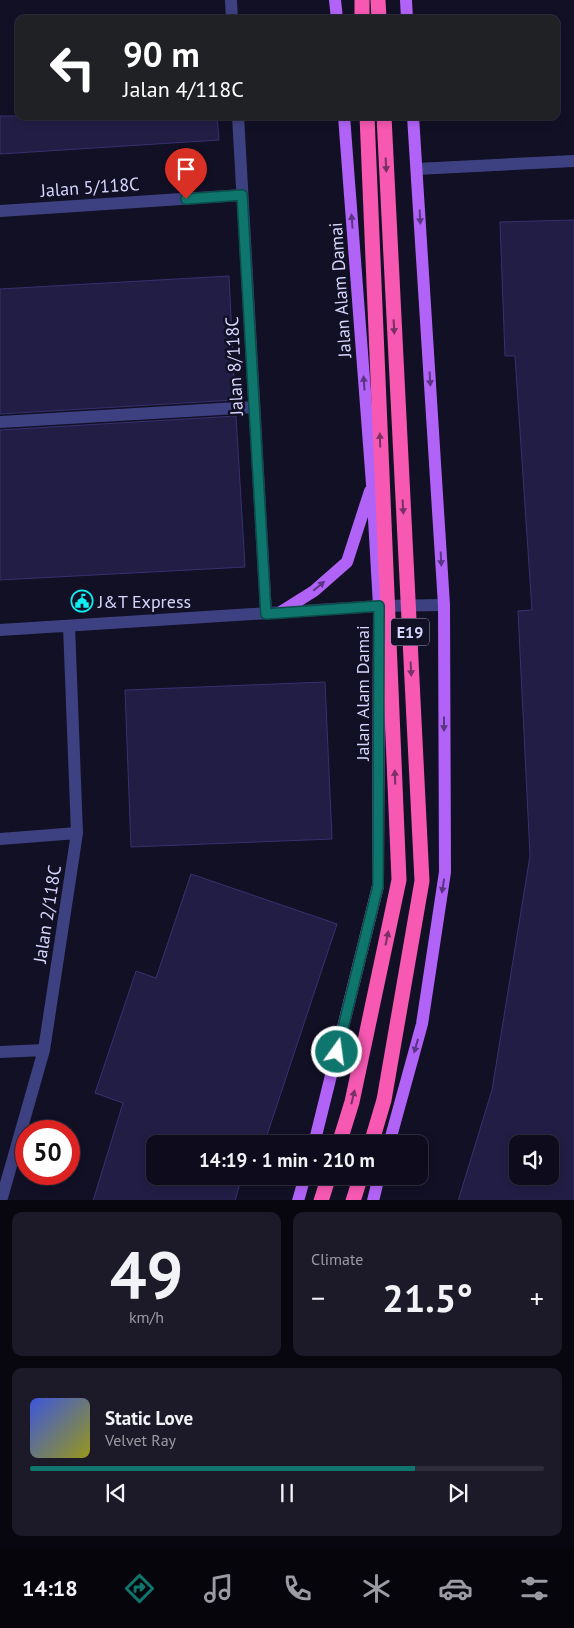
<!DOCTYPE html>
<html lang="en">
<head>
<meta charset="utf-8">
<style>
  body { margin:0; font-family:"PT Sans",sans-serif; background:#1c1a29; color:#f1f3f6; height:100vh; display:flex; flex-direction:column; font-size:19px; white-space:nowrap }
  * { box-sizing:border-box; margin:0 }
  p { font-size:16px; color:#9b9ba3 }
  .icon { flex:none; width:28px; height:28px; fill:none; stroke:currentColor; stroke-width:2; stroke-linecap:round; stroke-linejoin:round }
  .map { position:relative; height:1200px; overflow:hidden }
  .panel { display:flex; flex-direction:column; gap:12px; padding:12px; background:#08070f; flex:1 }
  .panel>* { flex:none }
  .hud { position:absolute; left:15px; top:15px; width:545px; height:105px; border-radius:10px; box-shadow:0 2px 8px #0003,0 0 0 1px #2e2c3b; background:#202124; color:#fff; overflow:hidden }
  .fabs { position:absolute; left:509px; top:1135px; display:grid; gap:10px }
  .fabs a { display:grid; place-items:center; width:50px; height:50px; border-radius:10px; background:#0e0c1c; box-shadow:0 2px 8px #0003,0 0 0 1px #2e2c3b; font-size:25px }
  .speed { position:absolute; left:15px; top:1120px; display:flex; gap:10px; font-size:25px; font-weight:700; text-align:center }
  .speed>* { display:grid; place-content:center; width:65px; height:65px; border-radius:50%; background:#0e0c1c; box-shadow:0 2px 8px #0003,0 0 0 1px #2e2c3b; line-height:1 }
  .speed .limit { border:8px solid #d22; background:#fff; color:#111 }
  .pin { position:absolute; display:grid; place-items:center; width:42px; height:42px; color:#fff; margin:-51px -21px; border-radius:50% 50% 50% 0; rotate:-45deg; box-shadow:0 0 5px #0007 }
  .pin .icon { rotate:45deg }
  .me { position:absolute; width:55px; margin:-28px; rotate:14deg; stroke-linejoin:round; filter:drop-shadow(0 0 4px #0008) }
  .turn { display:flex; align-items:center; gap:18px; height:105px; padding:0 25px; font-size:22px }
  .turn .icon { width:65px; height:65px; stroke-width:2.5 }
  .turn b { display:block; font-size:35px; line-height:42px }
  .big { font-size:38px; font-weight:700; line-height:1.1 }
  .panel .tile { flex:1; display:flex; flex-direction:column; justify-content:center; gap:8px; min-width:0; padding:0 18px; border-radius:10px; background:#1c1a29 }
  .panel .dial { align-items:center; gap:0 }
  .dial b { font-size:65px; line-height:1 }
  .song { display:flex; align-items:center; gap:15px }
  .cover { width:60px; height:60px; border-radius:8px; background:linear-gradient(135deg,hsl(230 70% 55%),hsl(60 70% 35%)) }
  .played { height:5px; border-radius:2px; background:linear-gradient(90deg,#0f766e 75%,#2e2c3b 75%) }
  .keys { display:flex; justify-content:space-around; direction:ltr }
  .heat { display:flex; justify-content:space-between; align-items:center; font-size:28px; direction:ltr }
  .panel .tiles { flex:1; display:grid; gap:12px; grid-template-columns:1fr 1fr }
  .tile:last-child { grid-column:span 2 }
  .trip { position:absolute; left:146px; top:1135px; width:282px; height:50px; border-radius:10px; background:#0e0c1c; box-shadow:0 2px 8px #0003,0 0 0 1px #2e2c3b; font-weight:700; line-height:50px; text-align:center }
  .tab-bar { display:flex; height:80px; justify-content:space-around; align-items:center; background:#06050b; color:#9b9ba3 }
  .tab-bar .icon { width:35px; height:35px }
  .tab-bar .current { color:#0f766e }
  .tab-bar b { font-size:22px; color:#f1f3f6 }
  .map>svg:first-child { display:block }
  .building { fill:#221d45; stroke:#37316f; fill-rule:evenodd }
  .lines { fill:none; stroke-linecap:round; stroke-linejoin:round }
  .minor { stroke:#3e4181; stroke-width:12 }
  .major { stroke:#b263f7; stroke-width:12 }
  .highway { stroke:#f658b2; stroke-width:15 }
  .highway-bridge { stroke:#f658b2; stroke-width:15 }
  .oneway { fill:#793064 }
  .oneway2 { fill:#5a3584 }
  .route-casing { stroke:#0a4d48; stroke-width:12 }
  .route { stroke:#0f766e; stroke-width:9 }
  .labels { text-anchor:middle; dominant-baseline:central; stroke-width:5; stroke-linejoin:round; paint-order:stroke }
  .shield { fill:#121025; stroke:#9c9bbc; stroke-width:1 }
  .shield-label { font-size:16px; font-weight:bold; fill:#d7d6fd }
  .street-label { font-size:18px; fill:#d7d6fd; stroke:#121025 }
  .poi-label { font-size:18px; fill:#d7d6fd; stroke:#121025; text-anchor:start }
</style>
</head>
<body>
<div class="map">
<svg width="574" height="1201" viewBox="0 0 574 1201">
  <rect width="100%" height="100%" fill="#121025"/>
  <path class="building" d="M 0,116 L 217,116 L 219,140 L 0,154 Z
    M 574,220 L 574,1201 L 458,1201 L 492,1090 L 530,856 L 518,611 L 532,610 L 515,356 L 505,356 L 500,222 ZM 518,1144 L 550,1144 L 550,1176 L 518,1176 Z
    M 229,276 L 235,400 L 0,414 L 0,289 Z
    M 236,416 L 245,567 L 0,580 L 0,430 Z
    M 325,682 L 332,839 L 131,847 L 125,690 Z
    M 191,874 L 337,924 L 264,1144 L 155,1144 L 155,1176 L 242,1176 L 235,1201 L 93,1201 L 123,1103 L 95,1093 L 136,971 L 156,978 Z"/>
  <g class="lines">
    <path class="minor" d="M 231,0 L 232,19
      M 238,116 L 266,613
      M 417,169 L 574,161
      M 0,211 L 242,195
      M 0,422 L 254,407
      M 0,630 L 379,606 L 444,605
      M 0,839 L 77,833
      M 0,1052 L 44,1050
      M 1,1201 L 44,1050 L 77,833 L 69,626"/>
    <path class="major" d="M 335,0 L 337,19
      M 406,0 L 407,19
      M 279,613 L 314,591 L 347,562 L 370,491
      M 314,1144 L 378,886 L 379,606 L 372,484 L 344,116
      M 389,1144 L 422,1024 L 445,872 L 444,605 L 413,116
      M 298,1201 L 305,1176
      M 373,1201 L 379,1176"/>
    <path class="highway" d="M 362,0 L 362,19
      M 378,0 L 379,19
      M 321,1201 L 329,1176
      M 353,1201 L 361,1176"/>
    <path class="highway-bridge" d="M 339,1144 L 352,1102 L 399,880 L 367,116
      M 371,1144 L 384,1100 L 422,881 L 384,116"/>
  </g>
  <defs><path id="oneway-solid" d="M-6-.8H1V-3.2L6.5 0L1 3.2V.8H-6Z" transform="scale(1.25)"/></defs>
  <g class="oneway">
    <use href="#oneway-solid" transform="translate(386 165) rotate(87)"/>
    <use href="#oneway-solid" transform="translate(394 327) rotate(87)"/>
    <use href="#oneway-solid" transform="translate(380 440) rotate(-92)"/>
    <use href="#oneway-solid" transform="translate(403 507) rotate(87)"/>
    <use href="#oneway-solid" transform="translate(411 669) rotate(87)"/>
    <use href="#oneway-solid" transform="translate(395 777) rotate(-92)"/>
    <use href="#oneway-solid" transform="translate(387 938) rotate(-78)"/>
    <use href="#oneway-solid" transform="translate(353 1097) rotate(-77)"/>
  </g>
  <g class="oneway2">
    <use href="#oneway-solid" transform="translate(420 217) rotate(87)"/>
    <use href="#oneway-solid" transform="translate(352 221) rotate(-94)"/>
    <use href="#oneway-solid" transform="translate(430 379) rotate(87)"/>
    <use href="#oneway-solid" transform="translate(364 383) rotate(-94)"/>
    <use href="#oneway-solid" transform="translate(441 559) rotate(87)"/>
    <use href="#oneway-solid" transform="translate(319 586) rotate(-40)"/>
    <use href="#oneway-solid" transform="translate(444 724) rotate(90)"/>
    <use href="#oneway-solid" transform="translate(443 886) rotate(99)"/>
    <use href="#oneway-solid" transform="translate(416 1046) rotate(106)"/>
  </g>
  <g class="lines">
    <g class="route-casing">
      <path id="route" d="M 186,199 L 242,195 L 266,614 L 379,606 L 378,886 L 337,1052"/>
    </g>
    <use href="#route" class="route"/>
  </g>
  <defs>
    <g id="civic-ring" transform="scale(1.125)"><circle r="9.5" fill="#121025" stroke="#0df0f2" stroke-width="1.5"/><path d="M-.6-6.5H3V-4.5H.6V-3L4-1V1h2V6H-6V1h2V-1L-.6-3ZM-1.2 2.5V6h2.4V2.5Z" fill="#0df0f2"/></g>
  </defs>
  <g fill-rule="evenodd">
    <use href="#civic-ring" x="82" y="601"/>
  </g>
  <g class="labels">
    <rect class="shield" x="391" y="618.5" width="38" height="27" rx="4"/>
    <g class="shield-label">
      <text x="410" y="632">E19</text>
    </g>
    <g class="street-label">
      <text transform="translate(90 187) rotate(-4)">Jalan 5/118C</text>
      <text transform="translate(340 290) rotate(-94)">Jalan Alam Damai</text>
      <text transform="translate(234 366) rotate(-93)">Jalan 8/118C</text>
      <text transform="translate(362 693) rotate(-90)">Jalan Alam Damai</text>
      <text transform="translate(47 914) rotate(-81)">Jalan 2/118C</text>
    </g>
    <g class="poi-label">
      <text x="98" y="601">J&amp;T Express</text>
    </g>
  </g>
</svg>
<div class="fabs">
<a><svg class="icon" aria-label="sound" viewBox="0 0 24 24"><path d="M4 9h4l5-4v14l-5-4H4zM17 9q2 3 0 6"/></svg></a>
</div>
<div class="speed"><div class="limit">50</div></div>
<div class="pin" style="left:186px;top:199px;background:#d93025"><svg class="icon" aria-label="arrive" viewBox="0 0 24 24"><path d="M6 21V4h12l-3 4 3 4H6"/></svg></div>
<svg class="me" style="left:337px;top:1052px" viewBox="-20 -20 40 40"><circle r="17" fill="#0f766e" stroke="#fff" stroke-width="3"/><path d="M0-11L8 9 0 5-8 9z" fill="#fff"/></svg>
<div class="trip">14:19 · 1 min · 210 m</div>
<div class="hud">
<div class="turn"><svg class="icon" aria-label="left" viewBox="0 0 24 24"><path d="M17 20v-9H6M10 6l-5 5 5 5"/></svg><div><b>90 m</b>Jalan 4/118C</div></div>
</div>
</div>
<section class="panel">
<div class="tiles">
<div class="tile dial"><b>49</b><p>km/h</p></div>
<div class="tile"><p>Climate</p>
<div class="heat"><a>−</a><b class="big">21.5°</b><a>+</a></div>
</div>
<div class="tile">
<div class="song"><i class="cover"></i><div><b>Static Love</b><p>Velvet Ray</p></div></div>
<div class="played"></div>
<div class="keys"><svg class="icon" aria-label="previous" viewBox="0 0 24 24"><path d="M18 5L8 12l10 7zM5 5v14"/></svg><svg class="icon" aria-label="pause" viewBox="0 0 24 24"><path d="M8 5v14M16 5v14"/></svg><svg class="icon" aria-label="next" viewBox="0 0 24 24"><path d="M6 5l10 7-10 7zM19 5v14"/></svg></div>
</div>
</div>
</section>
<nav class="tab-bar">
<b>14:18</b>
<svg class="icon current" aria-label="directions" viewBox="0 0 24 24"><path d="M12 3l9 9-9 9-9-9zM9 14v-3h6M13 9l2 2-2 2"/></svg>
<svg class="icon" aria-label="music" viewBox="0 0 24 24"><path d="M9 18V5l10-2v13"/><circle cx="6" cy="18" r="3"/><circle cx="16" cy="16" r="3"/></svg>
<svg class="icon" aria-label="phone" viewBox="0 0 24 24"><path d="M5 4h4l2 5-3 2q2 4 5 5l2-3 5 2v4C11 20 4 13 5 4z"/></svg>
<svg class="icon" aria-label="climate" viewBox="0 0 24 24"><path d="M12 3v18M4 7l16 10M4 17L20 7"/></svg>
<svg class="icon" aria-label="car" viewBox="0 0 24 24"><path d="M5 17H2v-5l4-1 3-4h7l3 4 3 1v5h-3M9 17h6M6 11h13"/><circle cx="7" cy="17" r="2"/><circle cx="17" cy="17" r="2"/></svg>
<svg class="icon" aria-label="filters" viewBox="0 0 24 24"><path d="M4 7h16M4 17h16"/><circle cx="9" cy="7" r="2"/><circle cx="15" cy="17" r="2"/></svg>
</nav>
</body>
</html>
